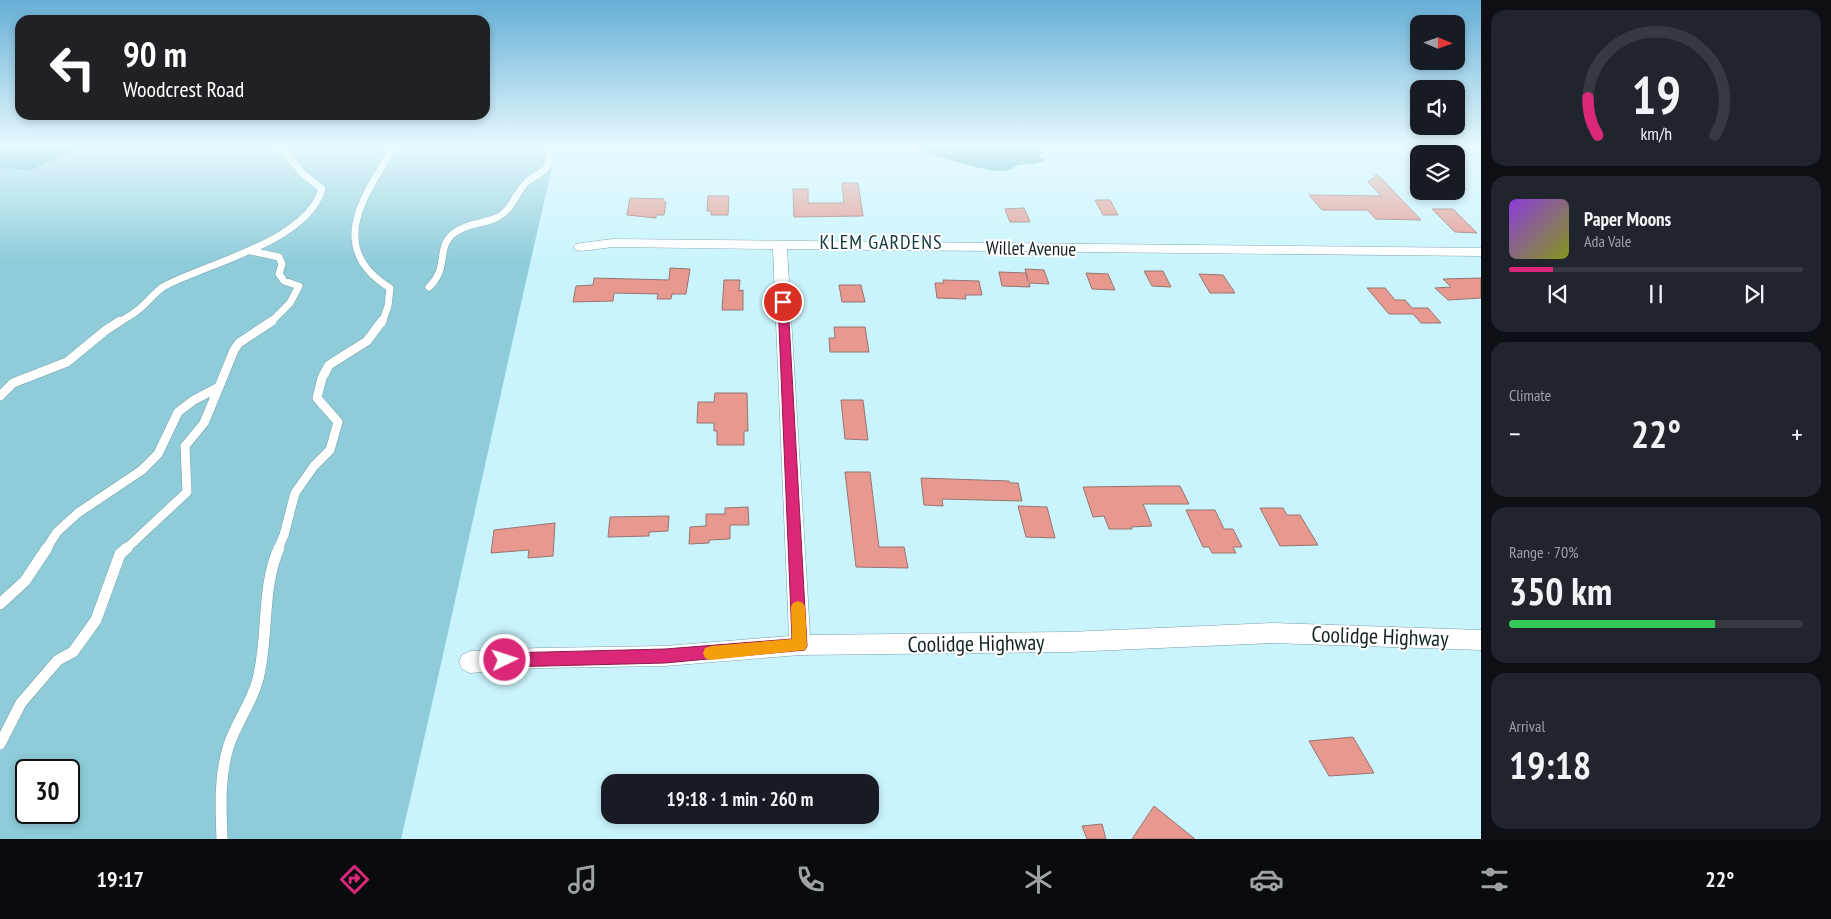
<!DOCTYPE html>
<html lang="en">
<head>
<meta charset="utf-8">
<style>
  body { margin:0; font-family:"PT Sans Narrow",sans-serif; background:#20242c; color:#f1f3f6; height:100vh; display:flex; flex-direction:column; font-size:19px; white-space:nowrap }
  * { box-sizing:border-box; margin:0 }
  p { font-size:16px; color:#9ea1a6 }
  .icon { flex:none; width:28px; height:28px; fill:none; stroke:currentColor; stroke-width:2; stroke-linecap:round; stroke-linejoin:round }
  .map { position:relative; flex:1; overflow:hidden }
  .panel { display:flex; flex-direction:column; gap:10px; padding:10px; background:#0d0f14; width:350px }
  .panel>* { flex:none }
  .top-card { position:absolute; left:15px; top:15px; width:475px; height:105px; border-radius:15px; box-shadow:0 2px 8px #0003; background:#202124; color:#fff; overflow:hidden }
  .needle { width:32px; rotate:92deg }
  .tools { position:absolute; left:1410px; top:15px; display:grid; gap:10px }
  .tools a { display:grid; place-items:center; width:55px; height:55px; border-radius:10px; background:#171b24; box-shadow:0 2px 8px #0003; font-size:25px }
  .speed { position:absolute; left:15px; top:759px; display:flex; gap:10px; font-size:25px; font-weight:700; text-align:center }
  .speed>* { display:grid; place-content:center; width:65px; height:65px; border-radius:50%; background:#171b24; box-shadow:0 2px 8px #0003; line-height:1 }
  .speed .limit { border:2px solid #111; border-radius:8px; background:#fff; color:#111 }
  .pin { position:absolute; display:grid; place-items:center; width:42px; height:42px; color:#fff; margin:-21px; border:2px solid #fff; border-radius:50%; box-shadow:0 1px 5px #0007 }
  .me { position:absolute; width:55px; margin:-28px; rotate:86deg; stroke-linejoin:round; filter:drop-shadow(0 0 4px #0008) }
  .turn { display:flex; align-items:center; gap:18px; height:105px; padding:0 25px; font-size:22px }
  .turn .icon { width:65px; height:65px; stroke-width:2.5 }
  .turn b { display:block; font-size:35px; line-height:42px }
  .big { font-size:38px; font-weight:800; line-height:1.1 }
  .panel .card { flex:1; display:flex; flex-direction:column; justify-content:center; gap:8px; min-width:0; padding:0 18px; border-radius:15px; background:#20242c }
  .panel .dial { align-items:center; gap:0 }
  .dial svg { height:130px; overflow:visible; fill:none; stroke:#363941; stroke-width:7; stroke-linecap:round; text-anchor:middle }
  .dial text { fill:#f1f3f6; stroke:none }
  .song { display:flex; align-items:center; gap:15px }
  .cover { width:60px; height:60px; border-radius:8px; background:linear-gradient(135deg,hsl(270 70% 55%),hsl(70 70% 35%)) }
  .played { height:5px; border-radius:2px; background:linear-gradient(90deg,#db2777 15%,#363941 15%) }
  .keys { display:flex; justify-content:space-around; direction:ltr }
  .heat { display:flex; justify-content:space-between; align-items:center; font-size:28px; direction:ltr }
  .charge { height:8px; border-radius:4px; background:linear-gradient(90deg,#34c759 70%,#363941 0) }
  .trip { position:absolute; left:601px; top:774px; width:278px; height:50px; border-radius:15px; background:#171b24; box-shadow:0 2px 8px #0003; font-weight:800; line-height:50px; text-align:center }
  .menu { display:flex; height:80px; justify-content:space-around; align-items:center; background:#090b0e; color:#9ea1a6 }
  .menu .icon { width:35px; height:35px }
  .menu .selected { color:#db2777 }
  .menu b { font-size:22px; color:#f1f3f6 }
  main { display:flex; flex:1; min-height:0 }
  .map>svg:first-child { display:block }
  .green { fill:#8eccd9; fill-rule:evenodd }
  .water { fill:#43a8bb }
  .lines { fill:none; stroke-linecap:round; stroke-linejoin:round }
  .stream { stroke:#43a8bb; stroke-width:4 }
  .building { fill:#e7998f; stroke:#977470 }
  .lane-far2-casing { stroke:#789fa8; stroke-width:8 }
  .lane-far1-casing { stroke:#789fa8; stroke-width:10 }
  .lane-casing { stroke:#789fa8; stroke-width:12 }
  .street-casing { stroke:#789fa8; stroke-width:1 }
  .lane-far2 { stroke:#fff; stroke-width:7 }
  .lane-far1 { stroke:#fff; stroke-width:9 }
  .lane { stroke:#fff; stroke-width:11 }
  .street { fill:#fff; fill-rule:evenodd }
  .route { fill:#db2777; stroke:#8e194d }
  .slow { fill:#f59e0b }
  .labels { text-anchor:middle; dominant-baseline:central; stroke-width:4; stroke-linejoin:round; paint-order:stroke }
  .street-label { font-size:19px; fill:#142427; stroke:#fff }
  .neighbourhood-label { font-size:20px; letter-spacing:1px; fill:#133940; stroke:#fff }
  .near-street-label { font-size:22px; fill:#142427; stroke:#fff }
</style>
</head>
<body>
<main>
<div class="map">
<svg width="1481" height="839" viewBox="0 0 1481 839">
  <rect width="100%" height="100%" fill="#caf4fd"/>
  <path class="green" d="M 0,146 L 557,146 C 503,377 455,608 401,839 L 0,839 ZM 26,770 L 69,770 L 69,812 L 26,812 Z"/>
  <path class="water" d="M 0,146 L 47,146 L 57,149 L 87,148 L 63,154 L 31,170 L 0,168 Z
    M 907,146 L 1034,146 L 1043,151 L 1039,157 L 1045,160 C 1032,166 1031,163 1019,165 C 1015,166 1013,168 1009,170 C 992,176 926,152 907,146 Z"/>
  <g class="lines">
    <path class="stream" d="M 87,148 L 107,146"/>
  </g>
  <path class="building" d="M 1377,174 L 1421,220 L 1376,219 L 1367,210 L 1322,210 L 1309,195 L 1381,196 L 1368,182 Z
    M 842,183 L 858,183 L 863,216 L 794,217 L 793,189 L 808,189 L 808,203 L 844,203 Z
    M 708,196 L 729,196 L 728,215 L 711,215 L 711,211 L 707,211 Z
    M 630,198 L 664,199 L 664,202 L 666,202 L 664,215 L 656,215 L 656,218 L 627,215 Z
    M 1095,200 L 1110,200 L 1118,215 L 1103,215 Z
    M 1024,208 L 1030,222 L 1010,222 L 1005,209 Z
    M 1432,209 L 1453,209 L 1477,233 L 1455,232 Z
    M 670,268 L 690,269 L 686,294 L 672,294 L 671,299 L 657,299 L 658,294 L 614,293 L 613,301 L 573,302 L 576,286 L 593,285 L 594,278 L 669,280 Z
    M 1025,269 L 1044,270 L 1049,284 L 1029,283 L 1030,287 L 1002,286 L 999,272 L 1026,273 L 1028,281 Z
    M 1144,271 L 1163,271 L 1171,287 L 1152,286 Z
    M 1086,273 L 1108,274 L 1115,290 L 1092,289 Z
    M 1199,274 L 1223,275 L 1235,293 L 1210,293 Z
    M 1481,278 L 1481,298 L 1448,300 L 1435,288 L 1451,287 L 1443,279 Z
    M 724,280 L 740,280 L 739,291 L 743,290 L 743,310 L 722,310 Z
    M 943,280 L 979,281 L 982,295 L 965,295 L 966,299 L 937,298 L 935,283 L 944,283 Z
    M 839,285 L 861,285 L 865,302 L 842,302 Z
    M 1367,288 L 1385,288 L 1395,300 L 1405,300 L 1412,308 L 1428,308 L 1441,323 L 1421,323 L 1413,314 L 1389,314 Z
    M 834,327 L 865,327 L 869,352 L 830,352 L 829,338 L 835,338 Z
    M 715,393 L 747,393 L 748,431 L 744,431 L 744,445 L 717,445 L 717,431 L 714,431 L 714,423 L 697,423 L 698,402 L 714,402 Z
    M 841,400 L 863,400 L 868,440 L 845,439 Z
    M 845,472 L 870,472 L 879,547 L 904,547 L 908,568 L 856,567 Z
    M 921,478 L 1009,481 L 1010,483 L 1018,483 L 1022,501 L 942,499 L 943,506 L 924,505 Z
    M 1158,486 L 1180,486 L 1189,504 L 1143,504 L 1152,526 L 1131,527 L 1132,529 L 1109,529 L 1104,516 L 1093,517 L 1083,487 Z
    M 1018,506 L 1047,507 L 1055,538 L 1026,537 Z
    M 748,507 L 749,525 L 730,525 L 730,539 L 709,540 L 709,543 L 689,544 L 690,527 L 706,526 L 706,514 L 725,514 L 725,508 Z
    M 1260,508 L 1283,508 L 1287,515 L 1300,515 L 1318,545 L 1280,546 Z
    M 1186,510 L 1215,510 L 1224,529 L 1233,529 L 1242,547 L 1233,547 L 1236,553 L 1212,553 L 1209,547 L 1203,547 Z
    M 669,516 L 668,531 L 649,532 L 649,536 L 608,537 L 610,517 Z
    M 555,523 L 553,556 L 528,558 L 529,550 L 491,553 L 494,530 Z
    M 1353,737 L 1374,773 L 1329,776 L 1309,741 Z
    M 1154,806 L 1195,839 L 1132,839 Z
    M 1102,824 L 1106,839 L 1087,839 L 1082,826 Z"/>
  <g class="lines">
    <g class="lane-far2-casing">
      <path id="lane-far2" d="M 251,251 L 279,257 L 282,264 L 279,274 L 284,281 L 299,286 L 290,303 L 270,323
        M 429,287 C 450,267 435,248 454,233 C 467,223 484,224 498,217 C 513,209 515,193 527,182 C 534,176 544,173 548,165 C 552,159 549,152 548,146
        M 118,323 C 124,319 132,315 138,310 C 146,304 154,293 163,287 C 207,263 307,242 322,189 L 302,173 L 286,153 L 275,146
        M 382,323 L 388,306 L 390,288 C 343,259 349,222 374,180 C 381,168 388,158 393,146"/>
    </g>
    <g class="lane-far1-casing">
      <path id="lane-far1" d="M 219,387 L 234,350 L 239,343 L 272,321
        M 0,396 L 13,383 L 67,362 L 106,330 L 120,321
        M 46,549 L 57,532 L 78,513 L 142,470 L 158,454 L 178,412 L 194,400 L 219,387 L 204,423 L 185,446 L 187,492 L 126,549
        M 278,549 L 284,535 L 295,493 L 314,466 L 330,450 L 338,422 L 317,398 L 322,378 L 329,365 L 367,341 L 382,321"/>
    </g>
    <g class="lane-casing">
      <path id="lane" d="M 0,604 L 25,581 L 47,548
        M 0,744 L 21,703 L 58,660 L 73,652 L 96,620 L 120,554 L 127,548
        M 222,839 C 221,808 219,778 228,748 C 235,724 252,703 258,679 C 269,636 261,589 279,548"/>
    </g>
    <g class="street-casing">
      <path id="street" d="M 613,239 L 1481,248 L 1481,256 L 787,249 L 810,635 L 1069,632 L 1273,623 L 1481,630 L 1481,650 L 1273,643 L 1069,652 L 800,655 L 665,666 L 539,668 L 470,673 L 462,669 L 459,662 L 462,655 L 470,651 L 539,648 L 665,646 L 789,636 L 773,249 L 613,247 L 581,251 L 576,250 L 574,247 L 576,244 L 581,243 Z"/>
    </g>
    <use href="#lane-far2" class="lane-far2"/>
    <use href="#lane-far1" class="lane-far1"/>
    <use href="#lane" class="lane"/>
    <use href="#street" class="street"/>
  </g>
  <linearGradient id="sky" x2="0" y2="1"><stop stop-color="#66afd6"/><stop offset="0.56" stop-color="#e7fafe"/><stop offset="1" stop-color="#e7fafe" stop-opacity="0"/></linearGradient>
  <rect width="1481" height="263" fill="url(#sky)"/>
  <path class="route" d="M 783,299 L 788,302 L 807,646 L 805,650 L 665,663 L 505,667 L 500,665 L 498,660 L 500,655 L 505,653 L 665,649 L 792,639 L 778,302 Z"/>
  <path class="slow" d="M 798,601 L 803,603 L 805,607 L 807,646 L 805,650 L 711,660 L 705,658 L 703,653 L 705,648 L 711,646 L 792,639 L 791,607 L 793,603 Z"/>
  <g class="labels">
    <g class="street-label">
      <text transform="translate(1031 248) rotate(1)">Willet Avenue</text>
    </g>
    <g class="neighbourhood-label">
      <text x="881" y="242">KLEM GARDENS</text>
    </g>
    <g class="near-street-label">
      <text transform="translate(1380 636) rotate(2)">Coolidge Highway</text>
      <text transform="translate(976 643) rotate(-1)">Coolidge Highway</text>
    </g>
  </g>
</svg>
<div class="tools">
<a><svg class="needle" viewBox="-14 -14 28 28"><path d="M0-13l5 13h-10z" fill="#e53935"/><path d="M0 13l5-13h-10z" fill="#9ea1a6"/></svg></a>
<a><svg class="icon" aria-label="sound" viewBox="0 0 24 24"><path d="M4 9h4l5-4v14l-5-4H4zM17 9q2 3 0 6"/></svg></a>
<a><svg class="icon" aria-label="layers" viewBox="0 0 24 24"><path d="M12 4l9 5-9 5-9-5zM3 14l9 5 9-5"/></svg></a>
</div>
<div class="speed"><div class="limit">30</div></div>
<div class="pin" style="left:783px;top:302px;background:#d93025"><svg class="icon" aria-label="arrive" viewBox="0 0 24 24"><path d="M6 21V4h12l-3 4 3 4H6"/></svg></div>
<svg class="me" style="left:505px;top:660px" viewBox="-20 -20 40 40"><circle r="17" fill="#db2777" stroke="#fff" stroke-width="3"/><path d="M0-11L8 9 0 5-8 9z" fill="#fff"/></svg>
<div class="trip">19:18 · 1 min · 260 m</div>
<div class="top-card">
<div class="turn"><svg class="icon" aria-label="left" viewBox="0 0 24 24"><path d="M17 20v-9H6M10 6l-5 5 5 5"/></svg><div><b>90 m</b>Woodcrest Road</div></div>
</div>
</div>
<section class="panel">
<div class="card dial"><svg viewBox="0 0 100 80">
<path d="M14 69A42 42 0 1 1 86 69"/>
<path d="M14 69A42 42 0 0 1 8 46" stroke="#db2777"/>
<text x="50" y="56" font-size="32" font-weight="700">19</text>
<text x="50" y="72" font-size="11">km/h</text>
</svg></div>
<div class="card">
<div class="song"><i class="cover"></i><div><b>Paper Moons</b><p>Ada Vale</p></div></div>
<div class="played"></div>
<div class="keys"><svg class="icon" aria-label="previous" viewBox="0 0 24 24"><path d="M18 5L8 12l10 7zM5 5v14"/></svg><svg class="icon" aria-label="pause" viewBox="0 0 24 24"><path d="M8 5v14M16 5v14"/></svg><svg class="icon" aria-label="next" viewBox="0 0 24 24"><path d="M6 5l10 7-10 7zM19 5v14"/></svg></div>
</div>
<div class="card"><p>Climate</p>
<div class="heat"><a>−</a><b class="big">22°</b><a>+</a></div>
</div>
<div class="card"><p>Range · 70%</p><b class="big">350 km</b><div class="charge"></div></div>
<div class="card"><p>Arrival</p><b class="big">19:18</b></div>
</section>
</main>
<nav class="menu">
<b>19:17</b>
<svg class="icon selected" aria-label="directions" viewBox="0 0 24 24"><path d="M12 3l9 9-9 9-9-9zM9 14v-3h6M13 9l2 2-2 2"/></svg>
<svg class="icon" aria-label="music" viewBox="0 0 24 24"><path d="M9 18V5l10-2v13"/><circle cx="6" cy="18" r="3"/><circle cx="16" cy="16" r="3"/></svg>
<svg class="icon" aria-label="phone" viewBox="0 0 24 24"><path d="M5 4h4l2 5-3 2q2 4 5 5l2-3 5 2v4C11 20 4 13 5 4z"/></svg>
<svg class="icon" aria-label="climate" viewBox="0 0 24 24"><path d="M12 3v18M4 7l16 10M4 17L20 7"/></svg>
<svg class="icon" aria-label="car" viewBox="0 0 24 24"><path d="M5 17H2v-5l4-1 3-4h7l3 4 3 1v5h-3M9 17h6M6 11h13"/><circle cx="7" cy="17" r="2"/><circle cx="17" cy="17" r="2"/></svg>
<svg class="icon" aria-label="filters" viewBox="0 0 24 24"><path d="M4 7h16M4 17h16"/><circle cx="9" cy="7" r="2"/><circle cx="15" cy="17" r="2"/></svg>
<b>22°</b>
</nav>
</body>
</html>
